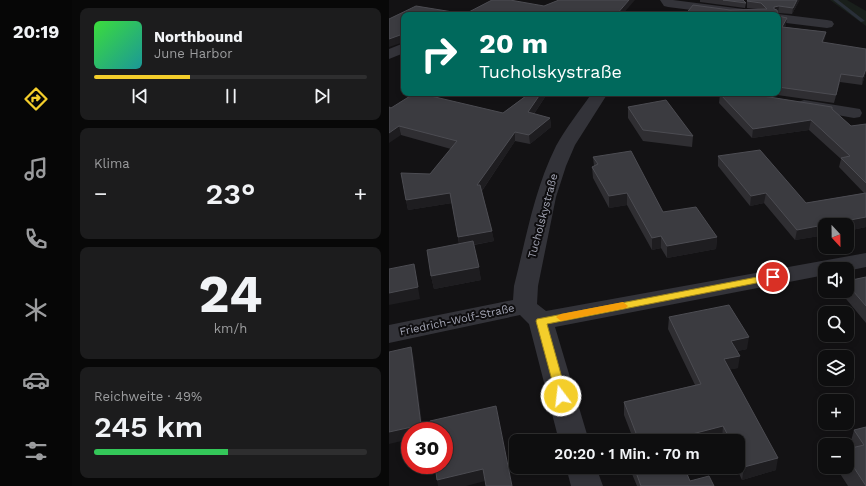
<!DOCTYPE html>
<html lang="de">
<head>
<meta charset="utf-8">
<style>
  body { margin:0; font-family:"Work Sans",sans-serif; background:#1c1c1d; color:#f1f3f6; height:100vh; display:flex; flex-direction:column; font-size:15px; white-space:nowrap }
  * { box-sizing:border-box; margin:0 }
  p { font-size:13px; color:#9b9c9e }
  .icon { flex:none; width:22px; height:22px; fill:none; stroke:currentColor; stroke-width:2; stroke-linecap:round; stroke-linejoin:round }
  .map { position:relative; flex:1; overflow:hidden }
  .drawer { display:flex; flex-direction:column; gap:8px; padding:8px; background:#080808; width:317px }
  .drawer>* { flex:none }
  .banner { position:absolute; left:12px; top:12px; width:380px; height:84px; border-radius:8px; box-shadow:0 2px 6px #0003,0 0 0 1px #2e2e2f; background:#00695c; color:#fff; overflow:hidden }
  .needle { width:26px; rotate:158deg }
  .buttons { position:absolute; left:429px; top:218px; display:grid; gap:8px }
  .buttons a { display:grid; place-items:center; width:36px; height:36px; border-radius:8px; background:#0e0e0f; box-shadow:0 2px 6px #0003,0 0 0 1px #2e2e2f; font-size:20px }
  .speed { position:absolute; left:12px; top:422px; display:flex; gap:8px; font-size:20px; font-weight:700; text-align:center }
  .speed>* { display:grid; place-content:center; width:52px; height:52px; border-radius:50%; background:#0e0e0f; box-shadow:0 2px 6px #0003,0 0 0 1px #2e2e2f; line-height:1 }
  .speed .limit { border:6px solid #d22; background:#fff; color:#111 }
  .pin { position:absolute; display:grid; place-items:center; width:34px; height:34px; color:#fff; margin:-17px; border:2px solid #fff; border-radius:50%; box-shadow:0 1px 4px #0007 }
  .me { position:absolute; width:44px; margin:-22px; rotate:345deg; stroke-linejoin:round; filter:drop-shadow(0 0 3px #0008) }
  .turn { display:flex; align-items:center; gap:14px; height:84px; padding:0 12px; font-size:18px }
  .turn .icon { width:52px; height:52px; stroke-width:2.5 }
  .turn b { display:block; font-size:28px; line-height:34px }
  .big { font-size:30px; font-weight:600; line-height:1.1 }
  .drawer .tile { flex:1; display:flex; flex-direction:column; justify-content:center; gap:6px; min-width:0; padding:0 14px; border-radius:8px; background:#1c1c1d }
  .drawer .dial { align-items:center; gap:0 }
  .dial b { font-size:52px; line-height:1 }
  .song { display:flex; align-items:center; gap:12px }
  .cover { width:48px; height:48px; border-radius:6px; background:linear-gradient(135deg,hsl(120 70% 55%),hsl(180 70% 35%)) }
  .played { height:4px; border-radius:2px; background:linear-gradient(90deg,#f4ce2b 35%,#2e2e2f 35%) }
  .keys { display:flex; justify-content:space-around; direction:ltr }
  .heat { display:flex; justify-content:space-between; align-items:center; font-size:22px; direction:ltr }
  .charge { height:6px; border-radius:3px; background:linear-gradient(90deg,#34c759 49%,#2e2e2f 0) }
  .trip { position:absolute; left:120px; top:434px; width:236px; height:40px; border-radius:8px; background:#0e0e0f; box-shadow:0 2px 6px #0003,0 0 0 1px #2e2e2f; font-weight:600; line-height:40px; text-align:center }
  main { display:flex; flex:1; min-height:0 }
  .tabs { display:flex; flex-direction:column; width:72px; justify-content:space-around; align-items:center; background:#060606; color:#9b9c9e }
  .tabs .icon { width:28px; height:28px }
  .tabs .active { color:#f4ce2b }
  .tabs b { font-size:18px; color:#f1f3f6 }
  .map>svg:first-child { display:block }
  .green { fill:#191f1b }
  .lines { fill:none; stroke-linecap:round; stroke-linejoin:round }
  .stream { fill:#292f38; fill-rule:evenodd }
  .street { fill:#333339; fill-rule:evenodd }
  .wall { fill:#2f2e32 }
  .shaded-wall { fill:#1e1d20 }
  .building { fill:#3b3b40; stroke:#4c4c52 }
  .route { fill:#f4ce2b; stroke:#9f861c }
  .slow { fill:#f59e0b }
  .labels { text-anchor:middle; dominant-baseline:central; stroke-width:4; stroke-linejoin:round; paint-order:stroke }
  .street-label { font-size:11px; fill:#a4a6b5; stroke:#0e0d0f }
</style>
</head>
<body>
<main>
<nav class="tabs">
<b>20:19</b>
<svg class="icon active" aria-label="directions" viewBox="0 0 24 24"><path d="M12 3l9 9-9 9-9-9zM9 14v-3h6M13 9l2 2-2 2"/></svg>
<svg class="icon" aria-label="music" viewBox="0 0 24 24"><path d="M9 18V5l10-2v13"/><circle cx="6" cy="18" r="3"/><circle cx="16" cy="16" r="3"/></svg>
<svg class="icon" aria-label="phone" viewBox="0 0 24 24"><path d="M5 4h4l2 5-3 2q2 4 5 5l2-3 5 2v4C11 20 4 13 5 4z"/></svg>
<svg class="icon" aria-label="climate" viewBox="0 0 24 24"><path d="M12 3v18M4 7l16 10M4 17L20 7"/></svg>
<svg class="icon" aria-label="car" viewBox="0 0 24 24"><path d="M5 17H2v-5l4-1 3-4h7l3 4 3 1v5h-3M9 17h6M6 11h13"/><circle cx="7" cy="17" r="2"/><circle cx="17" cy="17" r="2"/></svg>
<svg class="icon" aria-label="filters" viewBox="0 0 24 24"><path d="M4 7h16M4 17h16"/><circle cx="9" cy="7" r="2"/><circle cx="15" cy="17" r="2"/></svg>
</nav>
<section class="drawer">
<div class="tile">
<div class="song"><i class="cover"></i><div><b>Northbound</b><p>June Harbor</p></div></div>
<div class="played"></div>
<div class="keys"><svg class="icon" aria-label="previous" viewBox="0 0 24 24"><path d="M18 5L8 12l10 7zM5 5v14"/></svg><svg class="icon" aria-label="pause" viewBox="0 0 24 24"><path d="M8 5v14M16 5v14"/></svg><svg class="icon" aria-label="next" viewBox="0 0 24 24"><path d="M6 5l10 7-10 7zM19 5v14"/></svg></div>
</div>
<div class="tile"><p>Klima</p>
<div class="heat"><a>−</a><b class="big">23°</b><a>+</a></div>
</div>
<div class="tile dial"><b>24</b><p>km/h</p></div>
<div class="tile"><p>Reichweite · 49%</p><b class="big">245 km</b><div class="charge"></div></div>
</section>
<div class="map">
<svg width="477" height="486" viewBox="0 0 477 486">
  <rect width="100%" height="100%" fill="#131214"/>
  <path class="green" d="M 441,0 L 458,0 L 477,11 L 477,26 Z"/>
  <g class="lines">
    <path class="stream" d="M 444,0 L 449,0 L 476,21 L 472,22 Z"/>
    <path class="street" d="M 271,0 L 284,0 L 370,11 L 376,15 L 341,15 L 279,7 L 275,6 Z
      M 389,14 L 438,20 L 443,21 L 445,24 L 443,27 L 438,28 L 389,22 L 389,15 L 385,15 Z
      M 15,43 L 15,53 L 0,59 L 0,49 Z
      M 203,93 L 219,93 L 186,145 L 177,166 L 167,197 L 149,286 L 148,304 L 157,311 L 477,253 L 477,267 L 458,271 L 458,269 L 436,269 L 436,275 L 166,327 L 200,441 L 170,441 L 140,324 L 131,315 L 0,343 L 0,325 L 124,300 L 125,286 C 137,239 145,190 167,146 C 177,128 191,110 203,93 Z
      M 415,100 L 465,108 L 471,109 L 473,113 L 471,117 L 465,118 L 409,108 L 407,105 L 409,102 Z
      M 177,467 L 207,467 L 214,486 L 182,486 Z"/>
  </g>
  <path class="wall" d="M 311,0 L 354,0 L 357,3 L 356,8 L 311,2 Z
    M 358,1 L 410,1 L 403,14 L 389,13 L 341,10 L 368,9 L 358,8 Z
    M 389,16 L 397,25 L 396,27 L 437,32 L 434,43 L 477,72 L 473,85 L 451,82 L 445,103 L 374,93 L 389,93 Z
    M 15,45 L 15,56 L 12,56 L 11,48 Z
    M 141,93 L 158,93 L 158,94 L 145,114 L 161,118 L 162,127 L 141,144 L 126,141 L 93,191 L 105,241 L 85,245 L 92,280 L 45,289 L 42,276 L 70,244 L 63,203 L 19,210 L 17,200 L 41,174 L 62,149 L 12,135 L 2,108 L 114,113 Z
    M 331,94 L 443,109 L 462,126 L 477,124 L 477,227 L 458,231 L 458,225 L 436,225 L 436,235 L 406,240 L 375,203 L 361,206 L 329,166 L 329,156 L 417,203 L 475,193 L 450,167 L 452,159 L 420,130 L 363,138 L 330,103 Z
    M 239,107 L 304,136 L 303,147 L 254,141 L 239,118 Z
    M 204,157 L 274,212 L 328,237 L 327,249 L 278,258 L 272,248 L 263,250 L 238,205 L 220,208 L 204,178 L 203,167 L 205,166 Z
    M 477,277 L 477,323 L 453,294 L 454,291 L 458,291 L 458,281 Z
    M 280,317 L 358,349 L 348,351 L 349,368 L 341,369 L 387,470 L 353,480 L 347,467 L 349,467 L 349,441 L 334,441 L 333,438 L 323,441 L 245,441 L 235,415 L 235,402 L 306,385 L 279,329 Z
    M 477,427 L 477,486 L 459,486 L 448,469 L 449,467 L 458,467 L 458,449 L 460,448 L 465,430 Z
    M 243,467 L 295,467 L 301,481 L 325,486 L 248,486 L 243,474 Z"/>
  <path class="shaded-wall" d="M 240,0 L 246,0 L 233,15 L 227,15 Z
    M 408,0 L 411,0 L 410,1 L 403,14 L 404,8 Z
    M 390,6 L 389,13 L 384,14 L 385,7 Z
    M 398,18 L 397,25 L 392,34 L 393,27 Z
    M 437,32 L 436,39 L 431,50 L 433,42 Z
    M 14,34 L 15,42 L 0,47 L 0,39 Z
    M 477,69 L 477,72 L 473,85 L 474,77 Z
    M 452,74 L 451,82 L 445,103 L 447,95 Z
    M 152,93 L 158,93 L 158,94 L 140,121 L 139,112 Z
    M 161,118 L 162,127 L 141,144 L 140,135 Z
    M 422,120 L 420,130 L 363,138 L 364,129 Z
    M 10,126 L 12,135 L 0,143 L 0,133 Z
    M 126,132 L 126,141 L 90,195 L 88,185 Z
    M 61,193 L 63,203 L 19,210 L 17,200 Z
    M 238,193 L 238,205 L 220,208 L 220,196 Z
    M 377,193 L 375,203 L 361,206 L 362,196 Z
    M 477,217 L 477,227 L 458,231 L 458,225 L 436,225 L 436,235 L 406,240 L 408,230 Z
    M 103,231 L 105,241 L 71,247 L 69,237 Z
    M 272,236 L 272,248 L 263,250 L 263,238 Z
    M 328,237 L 327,249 L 278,258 L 278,246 Z
    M 25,264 L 31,299 L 0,305 L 0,293 Z
    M 90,267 L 92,280 L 45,289 L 42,276 Z
    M 360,337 L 358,349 L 341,353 L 342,341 Z
    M 22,347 L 25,359 L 34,431 L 21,431 L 21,439 L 0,444 L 0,432 Z
    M 351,356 L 349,368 L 333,371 L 335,359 Z
    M 334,426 L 333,438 L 323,441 L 283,441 L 284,439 Z
    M 389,458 L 387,470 L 353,480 L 355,467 Z
    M 94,469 L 96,481 L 77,486 L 49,486 L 48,480 Z"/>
  <path class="building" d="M 103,0 L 121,0 L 155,6 L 170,0 L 240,0 L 227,15 L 15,15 L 15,45 L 14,34 L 0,39 L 0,19 L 27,6 L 76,14 Z
    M 334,0 L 354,0 L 357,3 Z
    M 359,0 L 408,0 L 404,8 L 390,6 L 385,7 L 385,9 L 388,10 L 389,15 L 296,15 L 304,5 L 341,10 L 378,9 L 372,3 L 358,1 Z
    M 389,16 L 398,18 L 393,27 L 437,32 L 433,42 L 477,49 L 477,69 L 474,77 L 452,74 L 447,95 L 389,87 Z
    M 15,45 L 15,49 L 11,48 Z
    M 26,93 L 29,93 L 114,113 L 141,93 L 152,93 L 139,112 L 161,118 L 140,135 L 126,132 L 88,185 L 91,185 L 103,231 L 69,237 L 61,193 L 17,200 L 12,173 L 41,174 L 68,141 L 10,126 L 0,133 L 0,107 L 2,108 Z
    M 336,93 L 355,93 L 443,107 L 443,109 L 462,126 L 477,124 L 477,183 L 452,158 L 461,156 L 422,120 L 364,129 L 331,94 Z
    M 277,100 L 304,136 L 254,130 L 239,107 Z
    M 371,150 L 417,203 L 477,193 L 477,217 L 408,230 L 377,193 L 362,196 L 329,156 Z
    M 242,151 L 274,212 L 307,207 L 328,237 L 278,246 L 272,236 L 263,238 L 238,193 L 220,196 L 203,167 L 209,164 L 204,157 Z
    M 84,241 L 90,267 L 42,276 L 38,250 Z
    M 25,264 L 29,287 L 0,293 L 0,269 Z
    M 477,277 L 477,306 L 458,284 L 458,281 Z
    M 340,305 L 360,337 L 342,341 L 351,356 L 335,359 L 389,458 L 355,467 L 349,455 L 349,441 L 342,441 L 334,426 L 284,439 L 284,441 L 250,441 L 235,402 L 312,384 L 280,317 Z
    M 22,347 L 32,425 L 0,432 L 0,352 Z
    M 107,406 L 123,486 L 97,486 L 94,469 L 48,480 L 46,465 L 55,465 L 55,431 L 42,431 L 41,421 Z
    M 477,427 L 477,486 L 458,457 L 458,449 L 475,445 L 465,430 Z
    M 245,467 L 295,467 L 301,481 L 320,476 L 325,486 L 252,486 Z"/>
  <path class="route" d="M 384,274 L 389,277 L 388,279 L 158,324 L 178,396 L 177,399 L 168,399 L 147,321 L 148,319 Z"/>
  <path class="slow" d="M 234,302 L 239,306 L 237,308 L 172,321 L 167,317 L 172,314 Z"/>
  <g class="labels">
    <g class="street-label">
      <text transform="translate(154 216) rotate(-75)">Tucholskystraße</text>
      <text transform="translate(68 320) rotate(-12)">Friedrich-Wolf-Straße</text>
    </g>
  </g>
</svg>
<div class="buttons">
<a><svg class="needle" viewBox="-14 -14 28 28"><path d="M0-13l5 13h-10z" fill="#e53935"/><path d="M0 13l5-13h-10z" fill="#9b9c9e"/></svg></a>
<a><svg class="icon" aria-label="sound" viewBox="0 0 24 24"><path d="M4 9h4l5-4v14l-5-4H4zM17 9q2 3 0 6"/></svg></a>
<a><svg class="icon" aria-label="search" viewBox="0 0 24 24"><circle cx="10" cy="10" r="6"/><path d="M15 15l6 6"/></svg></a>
<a><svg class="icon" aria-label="layers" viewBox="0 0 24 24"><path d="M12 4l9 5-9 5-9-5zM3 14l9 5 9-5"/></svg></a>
<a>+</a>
<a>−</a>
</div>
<div class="speed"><div class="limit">30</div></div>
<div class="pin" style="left:384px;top:277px;background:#d93025"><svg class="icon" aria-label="arrive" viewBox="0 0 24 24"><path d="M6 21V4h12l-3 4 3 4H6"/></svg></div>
<svg class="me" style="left:172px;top:396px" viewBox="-20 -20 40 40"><circle r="17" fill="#f4ce2b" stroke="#fff" stroke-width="3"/><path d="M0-11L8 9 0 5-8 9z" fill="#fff"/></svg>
<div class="trip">20:20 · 1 Min. · 70 m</div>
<div class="banner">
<div class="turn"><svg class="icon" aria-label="right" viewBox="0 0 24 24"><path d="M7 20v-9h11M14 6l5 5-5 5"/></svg><div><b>20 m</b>Tucholskystraße</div></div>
</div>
</div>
</main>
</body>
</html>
